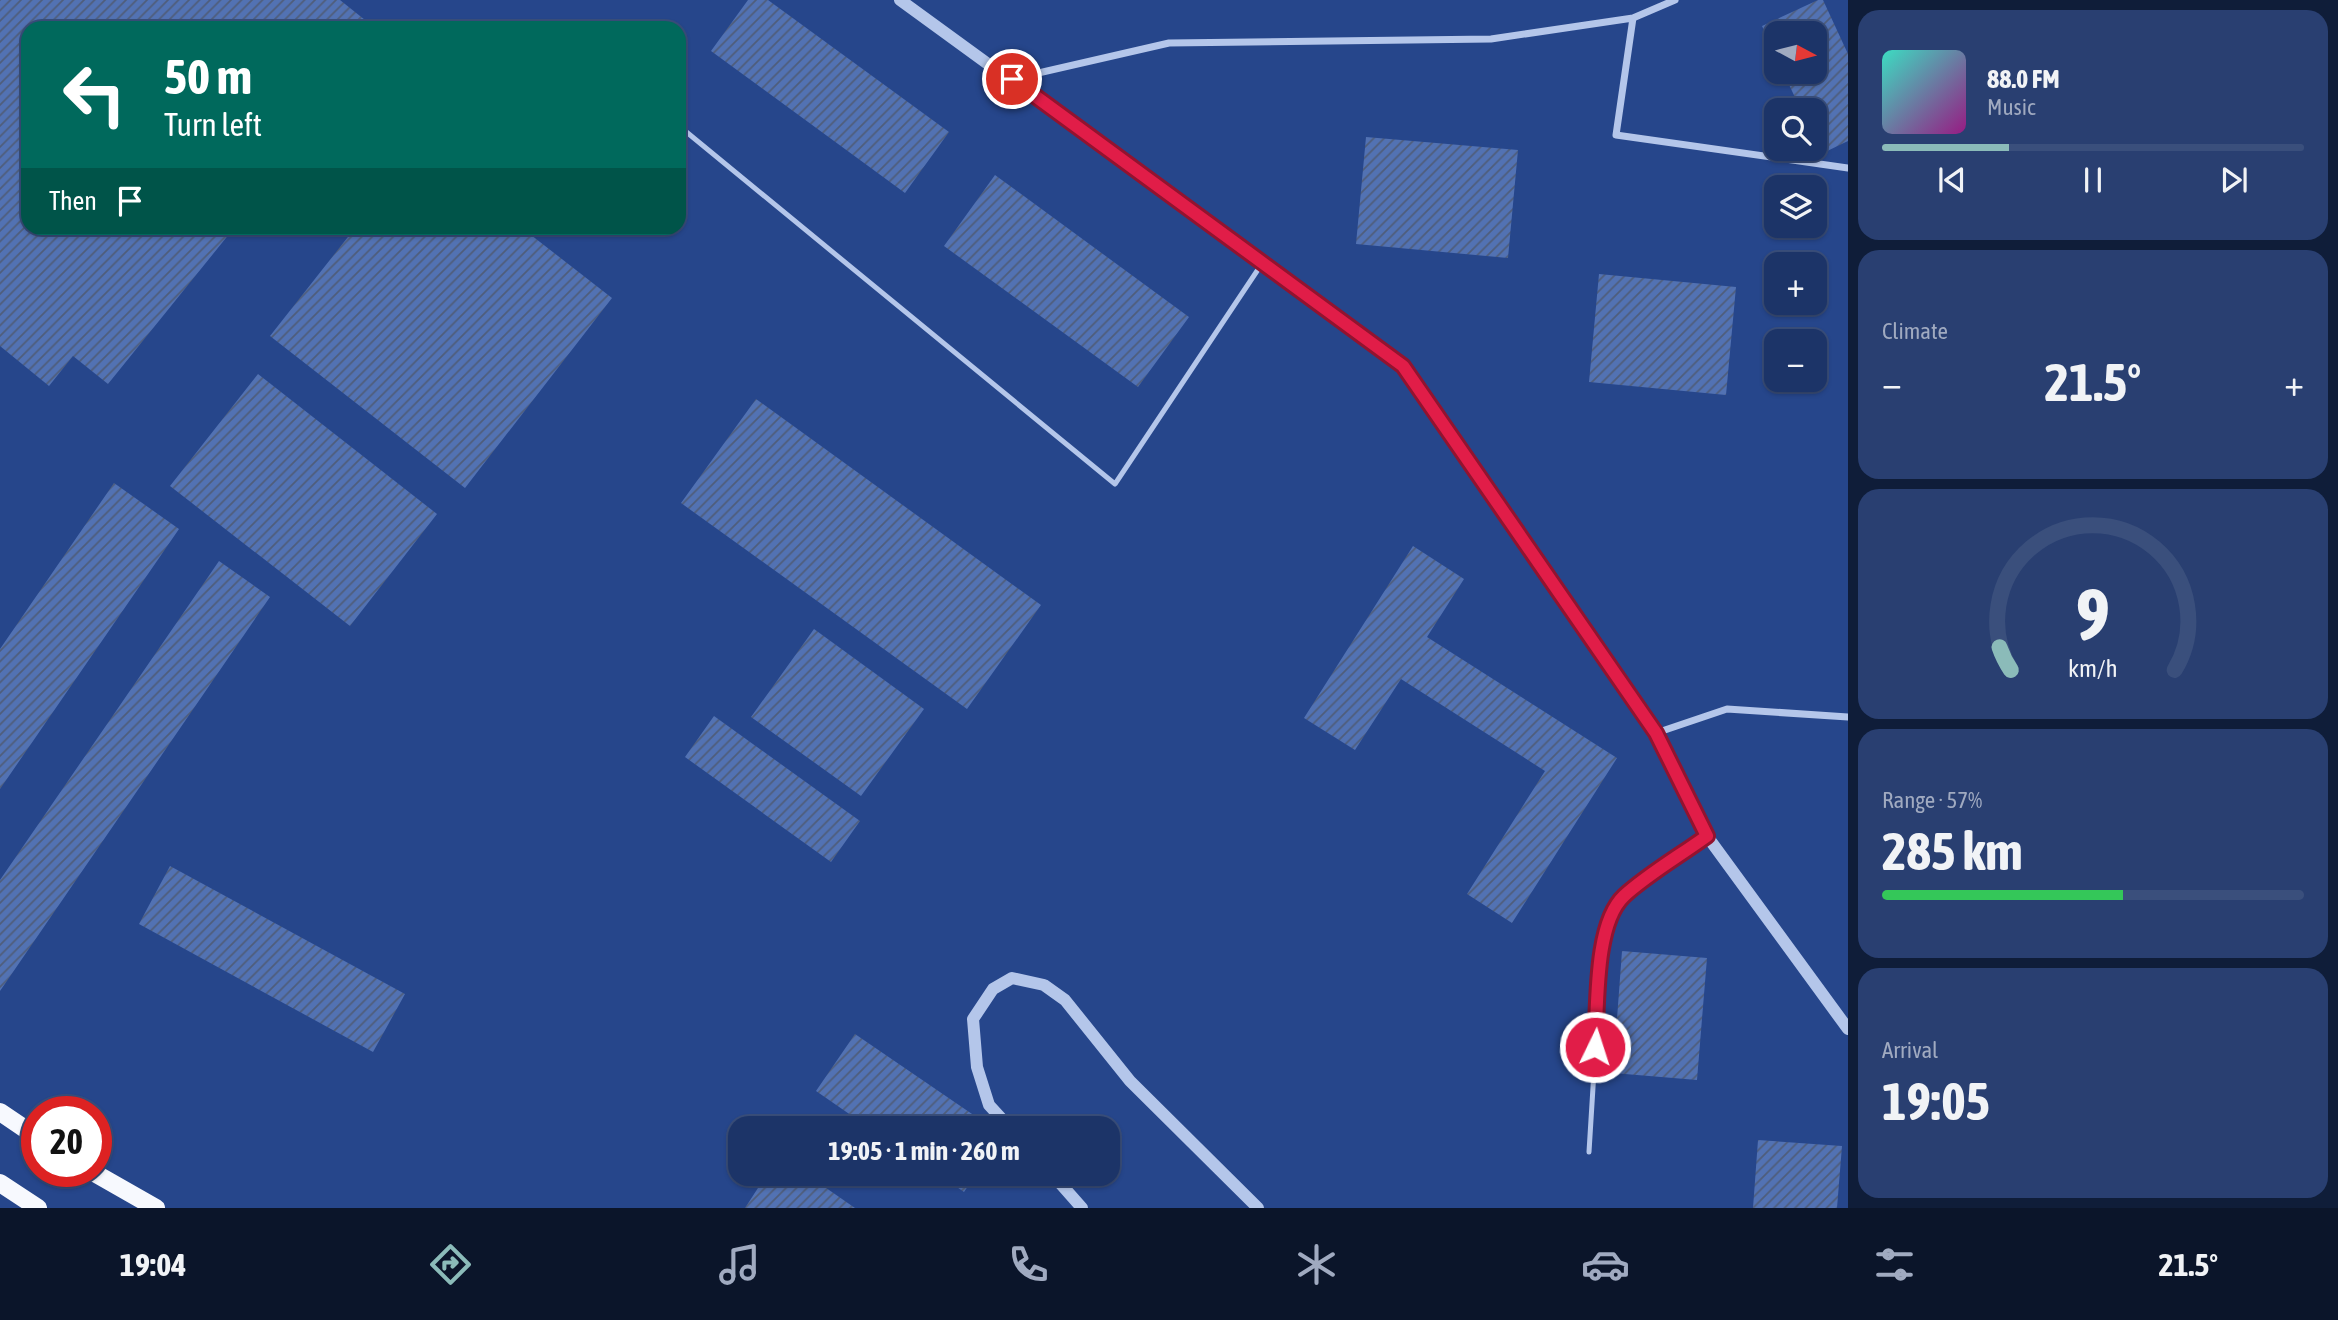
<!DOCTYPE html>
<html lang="en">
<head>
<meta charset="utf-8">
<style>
  body { margin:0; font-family:"Asap Condensed",sans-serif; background:#293f71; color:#f1f3f6; height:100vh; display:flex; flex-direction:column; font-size:26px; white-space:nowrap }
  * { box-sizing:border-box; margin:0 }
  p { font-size:23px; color:#a0aac0 }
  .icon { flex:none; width:38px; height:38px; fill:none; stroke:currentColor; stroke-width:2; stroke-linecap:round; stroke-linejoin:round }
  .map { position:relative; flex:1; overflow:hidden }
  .details { display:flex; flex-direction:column; gap:10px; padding:10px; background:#0f1d39; width:490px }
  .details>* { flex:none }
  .banner { position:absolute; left:21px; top:21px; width:665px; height:214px; border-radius:21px; box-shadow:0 2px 5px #0004,0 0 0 2px #3a4f7c; background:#00695c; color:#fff; overflow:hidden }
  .needle { width:46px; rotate:97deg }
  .tools { position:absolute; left:1764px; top:21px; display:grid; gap:14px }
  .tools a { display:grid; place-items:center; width:63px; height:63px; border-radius:14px; background:#1c3468; box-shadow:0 2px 5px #0004,0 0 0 2px #3a4f7c; font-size:35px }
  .speed { position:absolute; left:21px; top:1096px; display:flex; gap:14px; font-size:35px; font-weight:700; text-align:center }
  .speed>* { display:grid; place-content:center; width:91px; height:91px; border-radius:50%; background:#1c3468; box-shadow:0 2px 5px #0004,0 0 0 2px #3a4f7c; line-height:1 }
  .speed .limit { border:10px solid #d22; background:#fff; color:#111 }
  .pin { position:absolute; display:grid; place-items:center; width:60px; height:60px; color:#fff; margin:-30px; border:4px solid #fff; border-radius:50%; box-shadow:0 2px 7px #0007 }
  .me { position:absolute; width:77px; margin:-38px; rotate:4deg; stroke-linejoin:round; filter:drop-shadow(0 0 5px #0008) }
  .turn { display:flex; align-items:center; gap:24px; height:147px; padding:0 28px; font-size:32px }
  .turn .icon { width:91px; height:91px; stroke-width:2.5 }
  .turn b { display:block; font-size:49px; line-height:60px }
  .then { display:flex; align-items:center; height:66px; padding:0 28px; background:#0003; gap:14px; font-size:26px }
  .big { font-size:52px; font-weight:700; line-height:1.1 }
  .details .card { flex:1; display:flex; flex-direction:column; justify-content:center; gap:10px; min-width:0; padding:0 24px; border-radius:21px; background:#293f71 }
  .details .dial { align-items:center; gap:0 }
  .dial svg { height:182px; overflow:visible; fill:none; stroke:#3a4f7c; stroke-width:7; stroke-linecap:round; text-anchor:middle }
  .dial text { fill:#f1f3f6; stroke:none }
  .song { display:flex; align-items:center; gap:21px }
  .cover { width:84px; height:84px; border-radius:10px; background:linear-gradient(135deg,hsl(170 70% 55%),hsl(310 70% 35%)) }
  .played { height:7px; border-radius:4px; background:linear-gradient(90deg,#8bbbb9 30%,#3a4f7c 30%) }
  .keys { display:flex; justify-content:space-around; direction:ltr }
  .heat { display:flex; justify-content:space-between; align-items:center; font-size:38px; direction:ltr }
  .charge { height:10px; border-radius:5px; background:linear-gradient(90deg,#34c759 57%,#3a4f7c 0) }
  .trip { position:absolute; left:728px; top:1116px; width:392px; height:70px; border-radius:21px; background:#1c3468; box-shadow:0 2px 5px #0004,0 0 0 2px #3a4f7c; font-weight:700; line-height:70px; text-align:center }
  .dock { display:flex; height:112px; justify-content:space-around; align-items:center; background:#0b152a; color:#a0aac0 }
  .dock .icon { width:49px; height:49px }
  .dock .selected { color:#8bbbb9 }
  .dock b { font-size:32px; color:#f1f3f6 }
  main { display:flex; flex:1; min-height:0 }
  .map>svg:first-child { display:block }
  .building { fill:url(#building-hatch) }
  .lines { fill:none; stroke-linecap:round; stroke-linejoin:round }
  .service { stroke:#b4c6ea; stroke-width:5 }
  .minor { stroke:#b4c6ea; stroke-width:7 }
  .tertiary { stroke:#b4c6ea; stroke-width:12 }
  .primary { stroke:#f7f9fe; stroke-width:18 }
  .route-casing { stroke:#92132f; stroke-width:18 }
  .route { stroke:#e11d48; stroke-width:12 }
</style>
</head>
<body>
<main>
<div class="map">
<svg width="1848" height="1208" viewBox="0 0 1848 1208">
  <defs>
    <pattern id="building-hatch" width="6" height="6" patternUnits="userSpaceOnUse" patternTransform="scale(1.75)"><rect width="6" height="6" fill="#5272b3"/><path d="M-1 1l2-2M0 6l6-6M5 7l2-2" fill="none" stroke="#4f5d7a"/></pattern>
  </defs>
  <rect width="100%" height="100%" fill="#26468b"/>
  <path class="building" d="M 0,0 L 340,0 L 375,28 L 28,28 L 28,228 L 234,228 L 108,384 L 73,356 L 49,386 L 0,346 Z
    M 748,0 L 768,0 L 949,132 L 905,193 L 711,51 Z
    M 1818,0 L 1823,0 L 1848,54 L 1848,141 L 1821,154 L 1815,140 L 1815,110 L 1801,110 L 1783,72 L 1815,72 L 1815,33 L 1776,33 L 1776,56 L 1762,26 Z
    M 1366,137 L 1518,150 L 1508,258 L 1356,244 Z
    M 995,175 L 1189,317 L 1138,387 L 944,246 Z
    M 355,228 L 522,228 L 612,298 L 465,488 L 270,336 Z
    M 1599,274 L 1736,287 L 1726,395 L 1589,382 Z
    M 258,374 L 437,514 L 350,626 L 170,486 Z
    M 756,399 L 1041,605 L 967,709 L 681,503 Z
    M 114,483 L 179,529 L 0,789 L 0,649 Z
    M 1413,546 L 1464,579 L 1427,637 L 1617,758 L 1512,923 L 1467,894 L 1545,771 L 1401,679 L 1355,750 L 1304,718 Z
    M 219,561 L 270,597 L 0,991 L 0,880 Z
    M 814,629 L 924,709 L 861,796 L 751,717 Z
    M 714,716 L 860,821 L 831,862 L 685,757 Z
    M 170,866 L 405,994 L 373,1052 L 139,924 Z
    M 1622,951 L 1707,958 L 1697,1080 L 1613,1073 Z
    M 855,1034 L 994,1129 L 871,1129 L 816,1091 Z
    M 1758,1140 L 1842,1146 L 1837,1208 L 1753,1208 Z
    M 767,1174 L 806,1174 L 855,1208 L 745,1208 Z
    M 938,1174 L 976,1174 L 964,1192 Z"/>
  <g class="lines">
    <path class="service" d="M 684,130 L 1115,484 L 1261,265
      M 1589,1152 L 1602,942 L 1610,916 L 1623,897 L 1707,836"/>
    <path class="minor" d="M 1633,18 L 1616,135 L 1848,168
      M 1012,79 L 1169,43 L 1491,39 L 1633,18 L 1675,0
      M 1656,733 L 1727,709 L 1848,717"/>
    <path class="tertiary" d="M 900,0 L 1403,366 L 1656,733 L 1707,836 L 1848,1029
      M 1011,1129 L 989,1105 L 977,1067 L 973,1019 L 993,989 L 1012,978 L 1044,985 L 1065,1000 L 1130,1081 L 1258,1208
      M 1052,1174 L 1082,1208"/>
    <path class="primary" d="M 0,1112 L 37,1137
      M 91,1171 L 156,1208
      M 0,1183 L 38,1208"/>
  </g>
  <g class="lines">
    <g class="route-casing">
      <path id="route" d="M 1012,79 L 1403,366 L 1656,733 L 1707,836 C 1681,855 1648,874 1624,896 C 1594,924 1598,1007 1595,1047"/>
    </g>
    <use href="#route" class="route"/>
  </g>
</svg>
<div class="tools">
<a><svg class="needle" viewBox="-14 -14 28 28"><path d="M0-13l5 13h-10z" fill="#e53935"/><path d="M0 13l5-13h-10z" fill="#a0aac0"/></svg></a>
<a><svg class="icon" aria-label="search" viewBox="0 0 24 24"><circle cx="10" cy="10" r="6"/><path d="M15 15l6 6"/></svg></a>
<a><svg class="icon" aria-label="layers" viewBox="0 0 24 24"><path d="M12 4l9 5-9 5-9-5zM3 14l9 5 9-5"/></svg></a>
<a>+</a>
<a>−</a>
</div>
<div class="speed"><div class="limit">20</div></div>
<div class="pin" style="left:1012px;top:79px;background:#d93025"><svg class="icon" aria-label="arrive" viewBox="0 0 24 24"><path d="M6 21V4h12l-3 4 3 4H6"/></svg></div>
<svg class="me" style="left:1595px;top:1047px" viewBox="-20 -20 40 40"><circle r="17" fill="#e11d48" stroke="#fff" stroke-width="3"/><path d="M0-11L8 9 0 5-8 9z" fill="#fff"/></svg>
<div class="trip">19:05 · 1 min · 260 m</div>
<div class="banner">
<div class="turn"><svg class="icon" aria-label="left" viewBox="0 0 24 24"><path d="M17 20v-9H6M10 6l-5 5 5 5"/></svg><div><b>50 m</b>Turn left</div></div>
<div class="then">Then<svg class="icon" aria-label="arrive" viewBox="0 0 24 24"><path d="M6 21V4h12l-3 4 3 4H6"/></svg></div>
</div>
</div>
<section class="details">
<div class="card">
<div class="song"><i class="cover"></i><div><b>88.0 FM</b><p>Music</p></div></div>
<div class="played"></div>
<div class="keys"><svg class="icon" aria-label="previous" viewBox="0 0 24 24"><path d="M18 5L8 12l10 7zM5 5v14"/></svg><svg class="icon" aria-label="pause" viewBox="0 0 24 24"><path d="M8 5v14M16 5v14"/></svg><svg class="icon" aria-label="next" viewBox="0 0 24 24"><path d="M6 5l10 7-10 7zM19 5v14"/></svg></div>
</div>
<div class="card"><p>Climate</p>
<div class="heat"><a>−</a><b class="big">21.5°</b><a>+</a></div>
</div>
<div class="card dial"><svg viewBox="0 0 100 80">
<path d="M14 69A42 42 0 1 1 86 69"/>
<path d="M14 69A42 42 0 0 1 9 59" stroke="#8bbbb9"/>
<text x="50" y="56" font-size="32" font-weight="700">9</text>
<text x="50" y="72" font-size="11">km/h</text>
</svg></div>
<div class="card"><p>Range · 57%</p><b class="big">285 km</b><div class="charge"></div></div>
<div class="card"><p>Arrival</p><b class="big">19:05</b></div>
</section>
</main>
<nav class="dock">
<b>19:04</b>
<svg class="icon selected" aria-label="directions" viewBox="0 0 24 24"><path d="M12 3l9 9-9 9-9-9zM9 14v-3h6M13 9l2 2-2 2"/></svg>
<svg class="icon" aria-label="music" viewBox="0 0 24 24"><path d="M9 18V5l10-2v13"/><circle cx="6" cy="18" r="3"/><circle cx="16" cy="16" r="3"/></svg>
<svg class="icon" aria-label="phone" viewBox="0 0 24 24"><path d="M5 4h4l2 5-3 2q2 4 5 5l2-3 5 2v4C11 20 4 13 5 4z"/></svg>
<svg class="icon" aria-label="climate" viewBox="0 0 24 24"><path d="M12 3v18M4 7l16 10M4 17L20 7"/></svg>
<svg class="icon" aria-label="car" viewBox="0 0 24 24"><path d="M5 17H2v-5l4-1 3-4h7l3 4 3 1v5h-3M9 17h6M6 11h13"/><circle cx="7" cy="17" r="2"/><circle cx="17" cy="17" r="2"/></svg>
<svg class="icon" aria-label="filters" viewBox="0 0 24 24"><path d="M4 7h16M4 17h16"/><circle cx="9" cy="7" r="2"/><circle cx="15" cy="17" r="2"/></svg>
<b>21.5°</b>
</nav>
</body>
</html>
